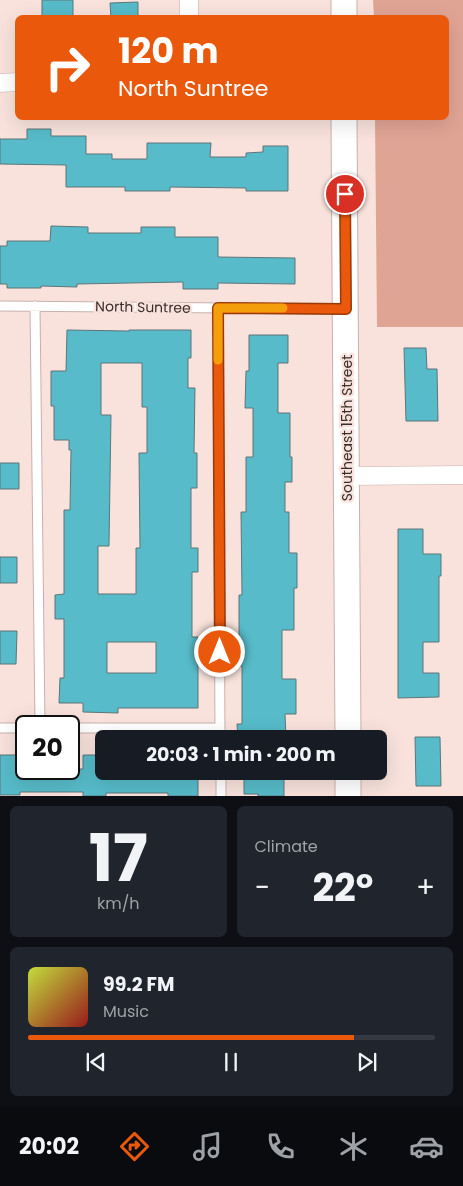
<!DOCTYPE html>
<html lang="en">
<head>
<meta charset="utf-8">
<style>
  body { margin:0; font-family:Poppins,sans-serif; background:#20242c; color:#f1f3f6; height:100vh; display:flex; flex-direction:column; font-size:19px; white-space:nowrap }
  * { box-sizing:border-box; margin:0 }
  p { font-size:16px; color:#9ea1a6 }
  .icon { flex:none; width:28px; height:28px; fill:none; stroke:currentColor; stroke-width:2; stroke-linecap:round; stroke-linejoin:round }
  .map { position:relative; height:796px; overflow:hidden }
  .panel { display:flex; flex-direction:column; gap:10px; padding:10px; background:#0d0f14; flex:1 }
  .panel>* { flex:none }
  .top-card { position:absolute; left:15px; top:15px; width:434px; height:105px; border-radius:8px; box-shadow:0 5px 20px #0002; background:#ea580c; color:#fff; overflow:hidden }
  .speed { position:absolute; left:15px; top:715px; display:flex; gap:10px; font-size:25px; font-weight:700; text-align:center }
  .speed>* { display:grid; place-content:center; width:65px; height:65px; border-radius:50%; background:#171b24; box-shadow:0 5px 20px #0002; line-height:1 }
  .speed .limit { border:2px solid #111; border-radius:8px; background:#fff; color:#111 }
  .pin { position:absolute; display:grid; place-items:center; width:42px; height:42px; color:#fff; margin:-21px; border:2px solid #fff; border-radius:50%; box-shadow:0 1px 5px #0007 }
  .me { position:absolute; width:55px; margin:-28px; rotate:0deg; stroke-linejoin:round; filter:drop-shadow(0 0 4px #0008) }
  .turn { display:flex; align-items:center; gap:18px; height:105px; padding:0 20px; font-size:22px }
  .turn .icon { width:65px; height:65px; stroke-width:2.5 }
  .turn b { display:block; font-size:35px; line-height:42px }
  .big { font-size:38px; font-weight:700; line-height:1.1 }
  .panel .tile { flex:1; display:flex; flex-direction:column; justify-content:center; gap:8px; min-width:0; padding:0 18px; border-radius:8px; background:#20242c }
  .panel .dial { align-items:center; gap:0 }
  .dial b { font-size:65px; line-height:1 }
  .song { display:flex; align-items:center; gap:15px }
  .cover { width:60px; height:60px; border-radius:8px; background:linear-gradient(135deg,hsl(70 70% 55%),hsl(0 70% 35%)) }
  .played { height:5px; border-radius:2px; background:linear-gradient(90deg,#ea580c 80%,#363941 80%) }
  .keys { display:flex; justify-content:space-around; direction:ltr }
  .heat { display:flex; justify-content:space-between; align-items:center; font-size:28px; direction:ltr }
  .panel .tiles { flex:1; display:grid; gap:10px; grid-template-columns:1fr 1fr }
  .tile:last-child { grid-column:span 2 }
  .trip { position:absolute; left:95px; top:730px; width:292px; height:50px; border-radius:8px; background:#171b24; box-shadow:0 5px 20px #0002; font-weight:700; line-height:50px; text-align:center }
  .tab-bar { display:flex; height:80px; justify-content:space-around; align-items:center; background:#090b0e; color:#9ea1a6 }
  .tab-bar .icon { width:35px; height:35px }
  .tab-bar .active { color:#ea580c }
  .tab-bar b { font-size:22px; color:#f1f3f6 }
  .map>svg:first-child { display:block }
  .green { fill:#e0a494 }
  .building { fill:#57bbc9; stroke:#5e7579; fill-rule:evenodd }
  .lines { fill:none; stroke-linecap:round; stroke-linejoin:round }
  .service-casing { stroke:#c8b1ac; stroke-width:11 }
  .minor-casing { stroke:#c8b1ac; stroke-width:19 }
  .secondary-casing { stroke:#c8b1ac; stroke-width:27 }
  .service { stroke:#fff; stroke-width:9 }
  .minor { stroke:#fff; stroke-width:18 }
  .secondary { stroke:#fff; stroke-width:25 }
  .route-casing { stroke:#983908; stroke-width:12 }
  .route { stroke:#ea580c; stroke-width:9 }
  .slow { stroke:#f59e0b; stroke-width:9 }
  .labels { text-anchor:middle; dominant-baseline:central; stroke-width:4.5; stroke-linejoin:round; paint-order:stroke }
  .street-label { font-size:14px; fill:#39302d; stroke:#f9e2dc }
</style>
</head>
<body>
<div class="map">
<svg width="463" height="796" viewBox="0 0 463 796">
  <rect width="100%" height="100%" fill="#f9e2dc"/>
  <path class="green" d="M 373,0 L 463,0 L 463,327 L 377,327 L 375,118 L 446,118 L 446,18 L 374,17 Z"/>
  <path class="building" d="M 42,0 L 73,0 L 73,18 L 42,18 Z
    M 138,2 L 138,18 L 111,18 L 110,3 Z
    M 27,129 L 51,129 L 51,136 L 86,136 L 86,154 L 112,154 L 112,159 L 147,159 L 147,143 L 211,143 L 210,157 L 246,157 L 246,153 L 263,152 L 263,146 L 288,146 L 288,191 L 246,191 L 246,188 L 170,187 L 170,191 L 125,191 L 125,187 L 66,187 L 66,165 L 0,164 L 0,139 L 27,139 Z
    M 51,226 L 88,227 L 88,233 L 141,233 L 141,227 L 175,227 L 175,237 L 218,237 L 218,257 L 295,258 L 295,284 L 218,283 L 218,289 L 183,289 L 183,282 L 77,284 L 77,287 L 41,286 L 41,288 L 7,288 L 7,284 L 0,284 L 0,246 L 7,246 L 7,241 L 50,241 Z
    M 67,330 L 129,331 L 129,330 L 191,330 L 191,358 L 188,358 L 188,388 L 195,388 L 194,453 L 197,453 L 197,488 L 191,488 L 191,548 L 198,548 L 198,572 L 192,572 L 192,637 L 198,637 L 198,708 L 118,708 L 118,713 L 83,712 L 83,703 L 59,703 L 60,678 L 64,678 L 64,619 L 55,619 L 55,595 L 64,594 L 64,510 L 70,510 L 71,450 L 69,450 L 69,440 L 54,440 L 54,406 L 51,406 L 51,371 L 66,371 ZM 101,363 L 142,363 L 142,407 L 147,407 L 147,453 L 139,453 L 140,548 L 136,548 L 136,594 L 98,594 L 98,546 L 109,546 L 111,415 L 101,415 ZM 107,642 L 156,642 L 156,673 L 107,673 Z
    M 249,335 L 288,335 L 288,363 L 278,363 L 278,413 L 290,413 L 290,457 L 292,457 L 292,482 L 285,482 L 285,512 L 289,512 L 289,553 L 297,553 L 297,588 L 294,588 L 294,630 L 282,630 L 282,679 L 296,679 L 296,714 L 285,714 L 286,739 L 238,739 L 237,724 L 242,724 L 242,666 L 236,666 L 236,638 L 239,638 L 239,595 L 242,595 L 241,512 L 246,512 L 246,457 L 253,457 L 253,408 L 245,408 L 246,371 L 249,371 Z
    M 404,348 L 426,348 L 427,369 L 437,369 L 438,421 L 406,421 Z
    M 0,463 L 19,463 L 19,489 L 0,489 Z
    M 398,529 L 423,529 L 423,554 L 441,554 L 441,576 L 439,576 L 439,642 L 423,642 L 423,673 L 439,673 L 439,697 L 398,698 Z
    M 0,557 L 17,557 L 17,583 L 0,583 Z
    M 0,631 L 17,631 L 16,664 L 0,664 Z
    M 415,737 L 440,737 L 441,786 L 416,786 Z
    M 0,755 L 21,755 L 20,769 L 83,769 L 83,755 L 104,755 L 104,771 L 198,771 L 198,796 L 168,796 L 168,793 L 106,793 L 106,796 L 83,796 L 83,792 L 20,792 L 20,795 L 0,795 Z
    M 244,771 L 284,771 L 284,796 L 258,796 L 258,794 L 244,794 Z"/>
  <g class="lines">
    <g class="service-casing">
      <path id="service" d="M 0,306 L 343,309
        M 35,306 L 40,726
        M 218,308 L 220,739
        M 0,728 L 26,728
        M 69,728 L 220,728
        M 221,771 L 221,796"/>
    </g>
    <g class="minor-casing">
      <path id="minor" d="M 189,18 L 189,0
        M 0,83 L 18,82
        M 347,476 L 463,475"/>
    </g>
    <g class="secondary-casing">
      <path id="secondary" d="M 344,18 L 344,0
        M 344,118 L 348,739
        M 348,771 L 348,796"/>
    </g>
    <use href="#service" class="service"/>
    <use href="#minor" class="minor"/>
    <use href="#secondary" class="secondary"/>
  </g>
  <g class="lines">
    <g class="route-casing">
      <path id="route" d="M 220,652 L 218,308 L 346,309 L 345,194"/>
    </g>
    <use href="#route" class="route"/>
    <path class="slow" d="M 218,360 L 218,308 L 283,308"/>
  </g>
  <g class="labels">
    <g class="street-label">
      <text transform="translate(143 307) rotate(1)">North Suntree</text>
      <text transform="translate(347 428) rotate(-90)">Southeast 15th Street</text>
    </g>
  </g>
</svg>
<div class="speed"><div class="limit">20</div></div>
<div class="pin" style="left:345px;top:194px;background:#d93025"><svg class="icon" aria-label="arrive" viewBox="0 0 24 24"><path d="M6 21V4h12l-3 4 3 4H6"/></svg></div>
<svg class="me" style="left:220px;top:652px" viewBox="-20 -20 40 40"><circle r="17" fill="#ea580c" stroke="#fff" stroke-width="3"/><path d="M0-11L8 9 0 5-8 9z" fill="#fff"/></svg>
<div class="trip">20:03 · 1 min · 200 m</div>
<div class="top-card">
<div class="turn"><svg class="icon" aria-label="right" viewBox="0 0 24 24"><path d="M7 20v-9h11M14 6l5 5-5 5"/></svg><div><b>120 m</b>North Suntree</div></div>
</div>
</div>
<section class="panel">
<div class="tiles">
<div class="tile dial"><b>17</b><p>km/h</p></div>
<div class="tile"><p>Climate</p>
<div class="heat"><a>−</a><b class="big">22°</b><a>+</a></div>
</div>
<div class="tile">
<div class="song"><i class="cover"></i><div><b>99.2 FM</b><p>Music</p></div></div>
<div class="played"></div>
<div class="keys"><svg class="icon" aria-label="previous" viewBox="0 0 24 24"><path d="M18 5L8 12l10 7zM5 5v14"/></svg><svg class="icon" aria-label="pause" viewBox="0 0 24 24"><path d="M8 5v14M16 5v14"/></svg><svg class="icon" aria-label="next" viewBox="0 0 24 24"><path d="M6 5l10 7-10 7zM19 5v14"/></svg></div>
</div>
</div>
</section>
<nav class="tab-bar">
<b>20:02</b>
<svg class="icon active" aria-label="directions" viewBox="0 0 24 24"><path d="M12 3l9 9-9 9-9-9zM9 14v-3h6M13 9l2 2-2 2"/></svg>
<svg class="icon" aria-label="music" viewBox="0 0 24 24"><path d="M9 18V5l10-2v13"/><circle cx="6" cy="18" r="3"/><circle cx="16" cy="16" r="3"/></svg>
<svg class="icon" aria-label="phone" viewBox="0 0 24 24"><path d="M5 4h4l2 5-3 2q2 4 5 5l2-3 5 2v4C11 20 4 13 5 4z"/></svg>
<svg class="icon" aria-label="climate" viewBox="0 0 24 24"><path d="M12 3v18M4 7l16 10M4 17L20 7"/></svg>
<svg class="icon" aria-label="car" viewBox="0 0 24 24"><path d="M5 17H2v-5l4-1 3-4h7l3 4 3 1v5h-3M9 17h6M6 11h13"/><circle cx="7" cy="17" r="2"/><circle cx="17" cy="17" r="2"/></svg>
</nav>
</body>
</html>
